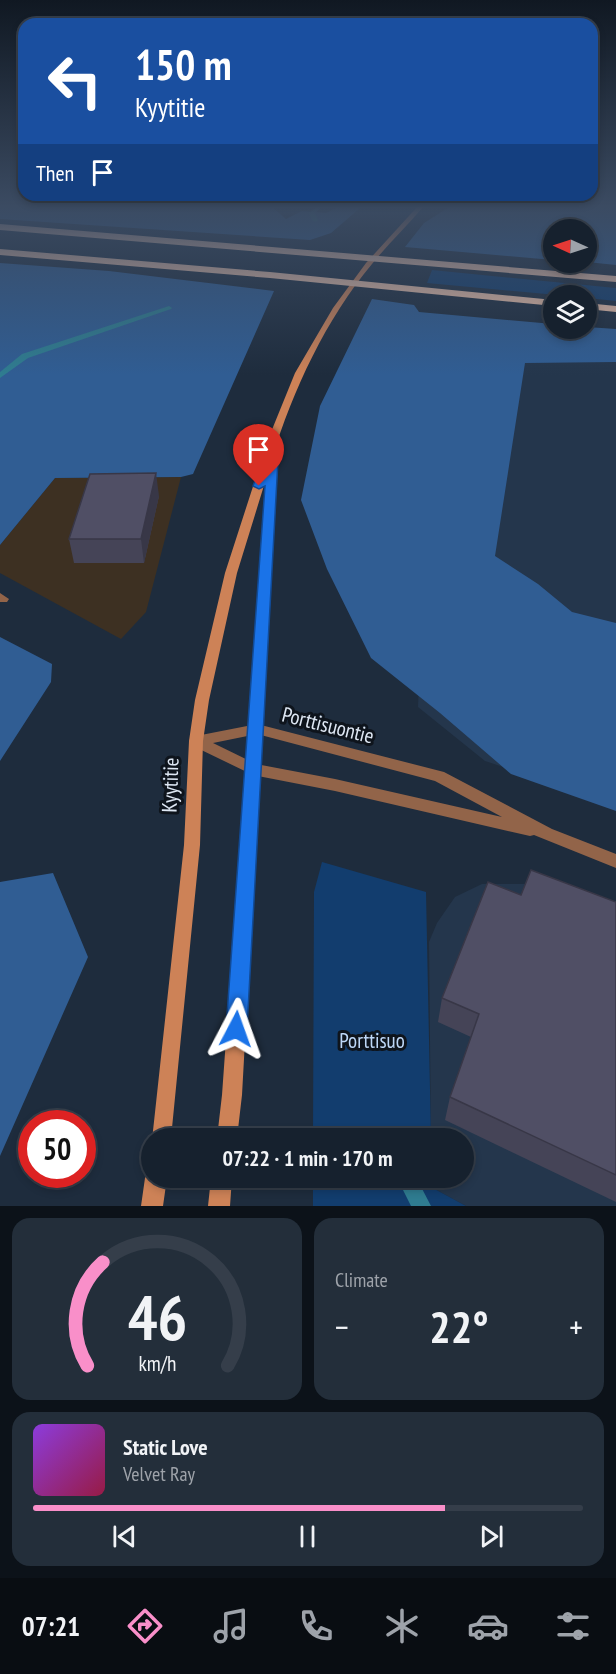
<!DOCTYPE html>
<html lang="en">
<head>
<meta charset="utf-8">
<style>
  body { margin:0; font-family:"PT Sans Narrow",sans-serif; background:#232e3a; color:#f1f3f6; height:100vh; display:flex; flex-direction:column; font-size:22px; white-space:nowrap }
  * { box-sizing:border-box; margin:0 }
  p { font-size:20px; color:#9ea3aa }
  .icon { flex:none; width:33px; height:33px; fill:none; stroke:currentColor; stroke-width:2; stroke-linecap:round; stroke-linejoin:round }
  .map { position:relative; height:1206px; overflow:hidden }
  .sheet { display:flex; flex-direction:column; gap:12px; padding:12px; background:#0c1219; flex:1 }
  .sheet>* { flex:none }
  .top-card { position:absolute; left:18px; top:18px; width:580px; height:183px; border-radius:18px; box-shadow:0 3px 9px #0003,0 0 0 2px #353e4a; background:#1a4fa0; color:#fff; overflow:hidden }
  .needle { width:39px; rotate:273deg }
  .controls { position:absolute; left:543px; top:219px; display:grid; gap:12px }
  .controls a { display:grid; place-items:center; width:54px; height:54px; border-radius:50%; background:#16212e; box-shadow:0 3px 9px #0003,0 0 0 2px #353e4a; font-size:30px }
  .speed { position:absolute; left:18px; top:1110px; display:flex; gap:12px; font-size:30px; font-weight:700; text-align:center }
  .speed>* { display:grid; place-content:center; width:78px; height:78px; border-radius:50%; background:#16212e; box-shadow:0 3px 9px #0003,0 0 0 2px #353e4a; line-height:1 }
  .speed .limit { border:9px solid #d22; background:#fff; color:#111 }
  .pin { position:absolute; display:grid; place-items:center; width:51px; height:51px; color:#fff; margin:-62px -26px; border-radius:50% 50% 50% 0; rotate:-45deg; box-shadow:0 0 6px #0007 }
  .pin .icon { rotate:45deg }
  .me { position:absolute; width:66px; margin:-33px; rotate:4deg; stroke-linejoin:round; filter:drop-shadow(0 0 4px #0008) }
  .turn { display:flex; align-items:center; gap:21px; height:126px; padding:0 18px; font-size:27px }
  .turn .icon { width:78px; height:78px; stroke-width:2.5 }
  .turn b { display:block; font-size:42px; line-height:51px }
  .then { display:flex; align-items:center; height:57px; padding:0 18px; background:#0003; gap:12px; font-size:22px }
  .big { font-size:45px; font-weight:700; line-height:1.1 }
  .sheet .card { flex:1; display:flex; flex-direction:column; justify-content:center; gap:9px; min-width:0; padding:0 21px; border-radius:18px; background:#232e3a }
  .sheet .dial { align-items:center; gap:0 }
  .dial svg { height:156px; overflow:visible; fill:none; stroke:#353e4a; stroke-width:7; stroke-linecap:round; text-anchor:middle }
  .dial text { fill:#f1f3f6; stroke:none }
  .song { display:flex; align-items:center; gap:18px }
  .cover { width:72px; height:72px; border-radius:9px; background:linear-gradient(135deg,hsl(270 70% 55%),hsl(340 70% 35%)) }
  .played { height:6px; border-radius:3px; background:linear-gradient(90deg,#f98fc9 75%,#353e4a 75%) }
  .keys { display:flex; justify-content:space-around; direction:ltr }
  .heat { display:flex; justify-content:space-between; align-items:center; font-size:33px; direction:ltr }
  .sheet .tiles { flex:1; display:grid; gap:12px; grid-template-columns:1fr 1fr }
  .card:last-child { grid-column:span 2 }
  .trip { position:absolute; left:141px; top:1128px; width:333px; height:60px; border-radius:30px; background:#16212e; box-shadow:0 3px 9px #0003,0 0 0 2px #353e4a; font-weight:700; line-height:60px; text-align:center }
  .tabs { display:flex; height:96px; justify-content:space-around; align-items:center; background:#090d12; color:#9ea3aa }
  .tabs .icon { width:42px; height:42px }
  .tabs .selected { color:#f98fc9 }
  .tabs b { font-size:27px; color:#f1f3f6 }
  .map>svg:first-child { display:block }
  .built { fill:#24364c }
  .industrial { fill:#3d3022 }
  .green { fill:#123d6e }
  .forest { fill:#305d93 }
  .lines { fill:none; stroke-linecap:round; stroke-linejoin:round }
  .stream { fill:#2f7c90; fill-rule:evenodd }
  .minor { fill:#926449; fill-rule:evenodd }
  .secondary { fill:#cd8257; fill-rule:evenodd }
  .motorway { fill:#f4c5ab; fill-rule:evenodd }
  .wall { fill:#454457 }
  .shaded-wall { fill:#383747 }
  .building { fill:#504f65; stroke:#383747; stroke-width:1.5 }
  .route { fill:#1a73e8; stroke:#114b97; stroke-width:1.5 }
  .labels { text-anchor:middle; dominant-baseline:central; stroke-width:6; stroke-linejoin:round; paint-order:stroke }
  .near-street-label { font-size:21px; fill:#dfe8f4; stroke:#0e141c }
  .near-park-label { font-size:21px; fill:#bed8f8; stroke:#0e141c }
</style>
</head>
<body>
<div class="map">
<svg width="616" height="1206" viewBox="0 0 616 1206">
  <rect width="100%" height="100%" fill="#1e2c3d"/>
  <path class="built" d="M 433,339 L 616,353 L 616,804 L 485,761 L 418,707 Z
    M 482,884 L 525,884 L 616,918 L 616,1206 L 466,1206 L 431,1187 L 431,1178 L 464,1178 L 464,1138 L 431,1138 L 429,942 L 437,923 L 455,897 Z"/>
  <path class="industrial" d="M 181,477 L 146,612 L 121,639 L 0,573 L 0,545 L 55,478 Z"/>
  <path class="green" d="M 432,270 L 616,288 L 616,301 L 587,298 L 586,296 L 557,295 L 427,283 Z
    M 322,862 L 426,892 L 431,1138 L 313,1138 L 314,892 Z
    M 313,1178 L 431,1178 L 431,1187 L 466,1206 L 313,1206 Z"/>
  <path class="forest" d="M 0,206 L 271,206 L 286,219 L 302,211 L 326,213 L 340,206 L 360,208 L 331,233 L 310,240 L 0,219 Z
    M 451,206 L 616,206 L 616,265 L 587,262 L 586,230 L 554,230 L 553,260 L 405,247 L 424,223 Z
    M 0,263 L 109,271 L 274,291 L 193,474 L 181,477 L 55,478 L 0,545 Z
    M 372,299 L 414,305 L 419,312 L 553,324 L 554,328 L 586,328 L 587,327 L 616,329 L 616,362 L 525,363 L 495,556 L 538,584 L 572,612 L 616,623 L 616,811 L 511,774 L 440,713 L 371,658 L 327,569 L 301,500 L 320,406 Z
    M 0,637 L 52,664 L 51,682 L 0,761 Z
    M 53,873 L 88,957 L 0,1156 L 0,882 Z"/>
  <g class="lines">
    <path class="stream" d="M 318,206 L 323,206 L 315,213 L 318,220 L 315,222 L 312,220 L 309,213 Z
      M 169,306 L 172,308 L 171,309 L 28,358 L 0,378 L 0,372 L 22,354 Z
      M 408,1178 L 417,1179 L 431,1206 L 411,1206 L 401,1186 L 403,1179 Z"/>
    <path class="minor" d="M 0,593 L 9,599 L 7,602 L 0,602 Z
      M 257,724 L 444,772 L 552,829 L 616,854 L 616,868 L 534,835 L 530,836 L 335,791 L 253,775 L 191,745 L 189,741 L 191,737 L 196,736 ZM 257,734 L 435,781 L 502,817 L 335,779 L 256,764 L 213,743 Z"/>
    <path class="secondary" d="M 418,206 L 424,206 C 407,226 388,244 372,264 C 326,319 293,390 272,458 L 277,461 L 242,1095 L 237,1138 L 217,1138 L 222,1095 L 266,479 L 237,573 L 209,700 L 203,741 L 200,845 L 171,1138 L 152,1140 L 184,845 L 189,741 L 195,700 L 225,573 L 269,437 L 295,373 L 333,308 L 366,263 Z
      M 152,1169 L 152,1178 L 167,1178 L 163,1206 L 141,1206 L 145,1178 L 149,1171 Z
      M 211,1178 L 232,1178 L 230,1206 L 208,1206 Z"/>
    <path class="motorway" d="M 0,224 L 616,276 L 616,282 L 0,230 Z
      M 0,249 L 270,272 L 554,300 L 554,306 L 270,278 L 0,255 Z
      M 586,303 L 616,306 L 616,312 L 586,309 Z"/>
  </g>
  <path class="wall" d="M 159,496 L 144,563 L 74,563 L 69,539 Z
    M 521,895 L 616,902 L 616,1202 L 445,1120 L 450,1097 L 471,1037 L 438,1022 L 442,998 Z"/>
  <path class="shaded-wall" d="M 156,473 L 159,496 L 144,563 L 141,539 Z"/>
  <path class="building" d="M 156,473 L 141,539 L 69,539 L 90,474 Z
    M 531,870 L 616,902 L 616,1175 L 450,1097 L 479,1014 L 442,998 L 488,882 L 521,895 Z"/>
  <linearGradient id="sky" x2="0" y2="1"><stop stop-color="#101822"/><stop offset="0.55" stop-color="#3b4b62"/><stop offset="1" stop-color="#3b4b62" stop-opacity="0"/></linearGradient>
  <rect width="616" height="375" fill="url(#sky)"/>
  <path class="route" d="M 273,439 L 279,442 L 247,1029 L 244,1036 L 236,1039 L 229,1036 L 226,1029 L 265,486 L 259,489 L 253,486 L 268,442 Z"/>
  <g class="labels">
    <g class="near-street-label">
      <text transform="translate(328 725) rotate(14)">Porttisuontie</text>
      <text transform="translate(170 785) rotate(-88)">Kyytitie</text>
    </g>
    <g class="near-park-label">
      <text x="372" y="1040">Porttisuo</text>
    </g>
  </g>
</svg>
<div class="controls">
<a><svg class="needle" viewBox="-14 -14 28 28"><path d="M0-13l5 13h-10z" fill="#e53935"/><path d="M0 13l5-13h-10z" fill="#9ea3aa"/></svg></a>
<a><svg class="icon" aria-label="layers" viewBox="0 0 24 24"><path d="M12 4l9 5-9 5-9-5zM3 14l9 5 9-5"/></svg></a>
</div>
<div class="speed"><div class="limit">50</div></div>
<div class="pin" style="left:259px;top:486px;background:#d93025"><svg class="icon" aria-label="arrive" viewBox="0 0 24 24"><path d="M6 21V4h12l-3 4 3 4H6"/></svg></div>
<svg class="me" style="left:236px;top:1029px" viewBox="-20 -20 40 40"><path d="M0-17L14 15 0 8-14 15z" fill="#1a73e8" stroke="#fff" stroke-width="4"/></svg>
<div class="trip">07:22 · 1 min · 170 m</div>
<div class="top-card">
<div class="turn"><svg class="icon" aria-label="left" viewBox="0 0 24 24"><path d="M17 20v-9H6M10 6l-5 5 5 5"/></svg><div><b>150 m</b>Kyytitie</div></div>
<div class="then">Then<svg class="icon" aria-label="arrive" viewBox="0 0 24 24"><path d="M6 21V4h12l-3 4 3 4H6"/></svg></div>
</div>
</div>
<section class="sheet">
<div class="tiles">
<div class="card dial"><svg viewBox="0 0 100 80">
<path d="M14 69A42 42 0 1 1 86 69"/>
<path d="M14 69A42 42 0 0 1 22 16" stroke="#f98fc9"/>
<text x="50" y="56" font-size="32" font-weight="700">46</text>
<text x="50" y="72" font-size="11">km/h</text>
</svg></div>
<div class="card"><p>Climate</p>
<div class="heat"><a>−</a><b class="big">22°</b><a>+</a></div>
</div>
<div class="card">
<div class="song"><i class="cover"></i><div><b>Static Love</b><p>Velvet Ray</p></div></div>
<div class="played"></div>
<div class="keys"><svg class="icon" aria-label="previous" viewBox="0 0 24 24"><path d="M18 5L8 12l10 7zM5 5v14"/></svg><svg class="icon" aria-label="pause" viewBox="0 0 24 24"><path d="M8 5v14M16 5v14"/></svg><svg class="icon" aria-label="next" viewBox="0 0 24 24"><path d="M6 5l10 7-10 7zM19 5v14"/></svg></div>
</div>
</div>
</section>
<nav class="tabs">
<b>07:21</b>
<svg class="icon selected" aria-label="directions" viewBox="0 0 24 24"><path d="M12 3l9 9-9 9-9-9zM9 14v-3h6M13 9l2 2-2 2"/></svg>
<svg class="icon" aria-label="music" viewBox="0 0 24 24"><path d="M9 18V5l10-2v13"/><circle cx="6" cy="18" r="3"/><circle cx="16" cy="16" r="3"/></svg>
<svg class="icon" aria-label="phone" viewBox="0 0 24 24"><path d="M5 4h4l2 5-3 2q2 4 5 5l2-3 5 2v4C11 20 4 13 5 4z"/></svg>
<svg class="icon" aria-label="climate" viewBox="0 0 24 24"><path d="M12 3v18M4 7l16 10M4 17L20 7"/></svg>
<svg class="icon" aria-label="car" viewBox="0 0 24 24"><path d="M5 17H2v-5l4-1 3-4h7l3 4 3 1v5h-3M9 17h6M6 11h13"/><circle cx="7" cy="17" r="2"/><circle cx="17" cy="17" r="2"/></svg>
<svg class="icon" aria-label="filters" viewBox="0 0 24 24"><path d="M4 7h16M4 17h16"/><circle cx="9" cy="7" r="2"/><circle cx="15" cy="17" r="2"/></svg>
</nav>
</body>
</html>
